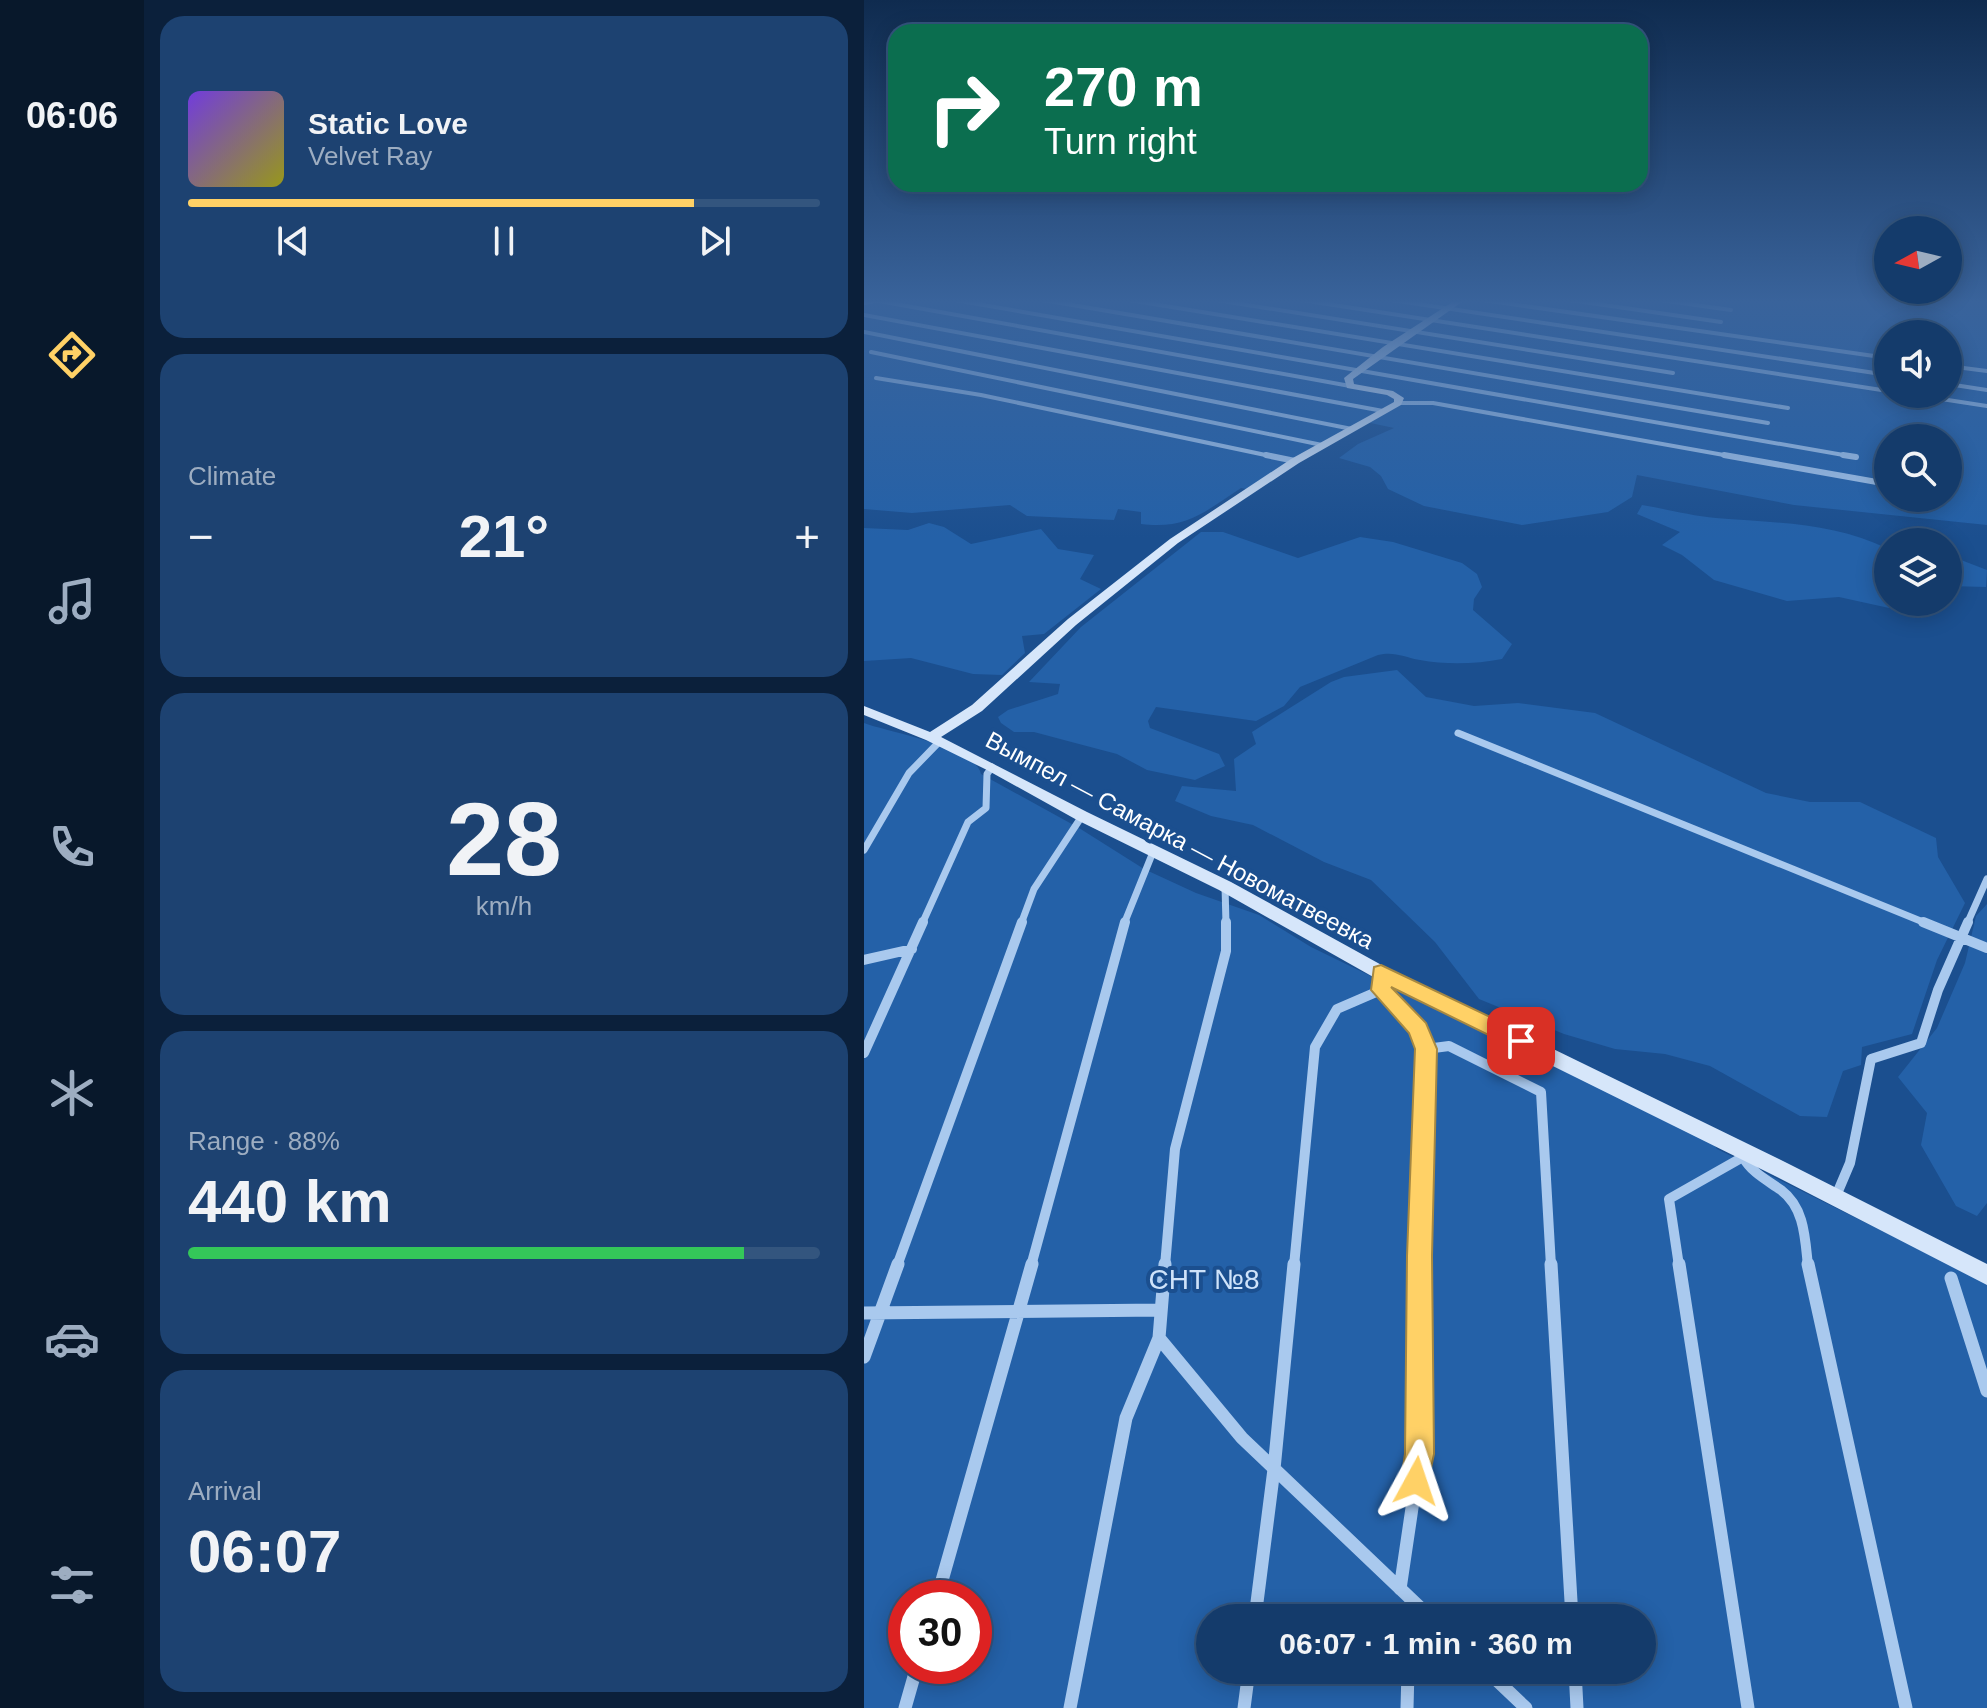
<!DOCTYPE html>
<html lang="en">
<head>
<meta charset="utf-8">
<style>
  body { margin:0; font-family:Helvetica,sans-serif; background:#1d4271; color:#f1f3f6; height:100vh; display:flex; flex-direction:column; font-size:30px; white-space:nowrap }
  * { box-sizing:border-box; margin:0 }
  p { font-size:26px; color:#9dadc1 }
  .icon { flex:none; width:44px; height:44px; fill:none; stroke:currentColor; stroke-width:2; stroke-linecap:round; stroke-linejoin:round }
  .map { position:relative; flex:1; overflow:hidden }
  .sheet { display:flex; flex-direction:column; gap:16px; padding:16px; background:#0b203b; width:720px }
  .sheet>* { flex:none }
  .hud { position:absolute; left:24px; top:24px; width:760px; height:168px; border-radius:24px; box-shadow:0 4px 20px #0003,0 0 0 2px #33557e; background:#0b6e4f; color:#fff; overflow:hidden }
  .needle { width:52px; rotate:262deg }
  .tools { position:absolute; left:1010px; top:216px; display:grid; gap:16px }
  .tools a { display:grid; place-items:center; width:88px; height:88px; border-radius:50%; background:#143b6b; box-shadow:0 4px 20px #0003,0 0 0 2px #33557e; font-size:40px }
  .speed { position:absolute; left:24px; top:1580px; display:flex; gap:16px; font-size:40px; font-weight:700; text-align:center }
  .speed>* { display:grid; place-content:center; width:104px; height:104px; border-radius:50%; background:#143b6b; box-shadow:0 4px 20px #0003,0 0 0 2px #33557e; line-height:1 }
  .speed .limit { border:12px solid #d22; background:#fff; color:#111 }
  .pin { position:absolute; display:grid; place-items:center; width:68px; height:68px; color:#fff; margin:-34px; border-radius:16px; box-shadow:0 4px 12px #0006 }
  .me { position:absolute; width:88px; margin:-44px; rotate:5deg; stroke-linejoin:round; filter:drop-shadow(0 0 6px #0008) }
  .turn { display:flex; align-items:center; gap:28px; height:168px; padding:0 24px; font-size:36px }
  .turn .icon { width:104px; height:104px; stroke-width:2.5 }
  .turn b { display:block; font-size:56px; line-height:68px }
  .big { font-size:60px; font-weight:700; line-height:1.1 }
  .sheet .card { flex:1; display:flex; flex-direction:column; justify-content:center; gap:12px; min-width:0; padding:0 28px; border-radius:24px; background:#1d4271 }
  .sheet .dial { align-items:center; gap:0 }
  .dial b { font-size:104px; line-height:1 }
  .song { display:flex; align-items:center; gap:24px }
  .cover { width:96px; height:96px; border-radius:12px; background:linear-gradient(135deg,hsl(260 70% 55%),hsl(60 70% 35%)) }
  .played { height:8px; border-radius:4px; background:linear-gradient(90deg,#ffd166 80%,#33557e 80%) }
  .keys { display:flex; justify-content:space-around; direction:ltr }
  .heat { display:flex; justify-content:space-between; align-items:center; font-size:44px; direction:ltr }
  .charge { height:12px; border-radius:6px; background:linear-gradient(90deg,#34c759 88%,#33557e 0) }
  .trip { position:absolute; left:332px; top:1604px; width:460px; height:80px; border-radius:40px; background:#143b6b; box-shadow:0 4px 20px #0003,0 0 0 2px #33557e; font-weight:700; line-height:80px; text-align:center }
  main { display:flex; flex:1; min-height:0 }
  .tab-bar { display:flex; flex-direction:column; width:144px; justify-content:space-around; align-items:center; background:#08182b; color:#9dadc1 }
  .tab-bar .icon { width:56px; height:56px }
  .tab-bar .on { color:#ffd166 }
  .tab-bar b { font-size:36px; color:#f1f3f6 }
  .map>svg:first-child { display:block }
  .green { fill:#2461a8; fill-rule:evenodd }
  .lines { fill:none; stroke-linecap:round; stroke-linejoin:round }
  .street-far4 { stroke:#a9c9ee; stroke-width:4 }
  .street-far3 { stroke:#a9c9ee; stroke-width:6 }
  .street-far2 { stroke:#a9c9ee; stroke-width:7 }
  .street-far1 { stroke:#a9c9ee; stroke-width:10 }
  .street { stroke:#a9c9ee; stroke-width:13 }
  .secondary { fill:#d6e6fa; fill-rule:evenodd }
  .route { fill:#ffd166; stroke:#a68842; stroke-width:2 }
  .labels { text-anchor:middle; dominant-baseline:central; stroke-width:8; stroke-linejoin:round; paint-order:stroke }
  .street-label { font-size:24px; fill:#fff; stroke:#1b4f8f }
  .near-park-label { font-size:28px; fill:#cfe3fa; stroke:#1b4f8f }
</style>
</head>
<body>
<main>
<nav class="tab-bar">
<b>06:06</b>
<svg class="icon on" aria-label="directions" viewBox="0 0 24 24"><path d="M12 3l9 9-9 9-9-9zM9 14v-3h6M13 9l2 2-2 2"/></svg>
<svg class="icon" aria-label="music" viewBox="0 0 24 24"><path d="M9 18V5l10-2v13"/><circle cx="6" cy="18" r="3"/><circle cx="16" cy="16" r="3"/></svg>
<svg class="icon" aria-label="phone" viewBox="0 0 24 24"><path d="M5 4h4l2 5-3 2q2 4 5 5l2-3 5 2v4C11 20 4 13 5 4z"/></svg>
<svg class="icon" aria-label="climate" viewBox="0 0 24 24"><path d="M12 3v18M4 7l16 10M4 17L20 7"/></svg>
<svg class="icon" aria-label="car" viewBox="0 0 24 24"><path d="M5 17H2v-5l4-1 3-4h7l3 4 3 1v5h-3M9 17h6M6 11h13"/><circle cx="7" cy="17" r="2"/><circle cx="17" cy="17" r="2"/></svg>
<svg class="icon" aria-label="filters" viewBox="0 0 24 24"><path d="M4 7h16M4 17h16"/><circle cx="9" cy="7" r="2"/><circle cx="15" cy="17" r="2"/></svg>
</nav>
<section class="sheet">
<div class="card">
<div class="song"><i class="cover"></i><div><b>Static Love</b><p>Velvet Ray</p></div></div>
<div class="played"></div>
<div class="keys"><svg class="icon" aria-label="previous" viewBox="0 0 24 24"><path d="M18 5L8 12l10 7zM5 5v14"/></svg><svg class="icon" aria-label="pause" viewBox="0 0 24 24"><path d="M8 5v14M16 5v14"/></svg><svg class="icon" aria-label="next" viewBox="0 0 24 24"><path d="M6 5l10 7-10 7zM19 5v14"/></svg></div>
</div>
<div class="card"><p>Climate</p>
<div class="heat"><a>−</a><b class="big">21°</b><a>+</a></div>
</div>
<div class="card dial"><b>28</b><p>km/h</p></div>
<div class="card"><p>Range · 88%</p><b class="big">440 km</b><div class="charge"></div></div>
<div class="card"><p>Arrival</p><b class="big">06:07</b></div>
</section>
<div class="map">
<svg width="1123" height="1708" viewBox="0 0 1123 1708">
  <rect width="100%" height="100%" fill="#1b4f8f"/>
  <path class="green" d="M 38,299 L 1123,299 L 1123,525 L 930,505 L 773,475 L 768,497 L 744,512 L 658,525 L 560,506 L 524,489 L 517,476 L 506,467 L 475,458 L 494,444 L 530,428 L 497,421 L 382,489 L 377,488 C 342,511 322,530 277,524 L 277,512 L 254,509 L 250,520 L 163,516 L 146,505 L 48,513 L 0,509 L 0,304 ZM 1024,334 L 1084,334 L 1084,394 L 1024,394 ZM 1024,438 L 1084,438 L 1084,498 L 1024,498 Z
    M 778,505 C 802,509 828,516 852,518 C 911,523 970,522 1024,549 L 1024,602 L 1035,602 L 1038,607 L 1025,608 L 975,597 L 923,601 L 850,580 L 818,555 L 798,545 L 816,532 L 773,514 Z
    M 65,523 L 80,527 L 107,544 L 177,529 L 194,549 L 230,555 L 216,579 L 237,589 L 180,634 L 158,636 L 161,653 L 138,675 L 109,674 L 47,658 L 0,661 L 0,528 L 44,530 Z
    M 337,532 L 359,532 L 434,558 L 496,537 L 529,542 L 598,563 L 613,574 L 618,587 L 610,599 L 609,610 L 648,644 L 638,659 C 613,664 582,665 556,660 C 540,657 530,651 514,655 L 436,687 L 420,706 L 392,721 L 292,707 L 284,721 L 286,728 L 355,754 L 361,766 L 331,780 L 283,770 L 253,754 L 215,744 L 170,732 L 150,732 L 137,723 L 134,717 L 144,710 L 194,694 L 196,684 L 165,682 L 217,627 Z
    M 1084,555 L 1123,570 L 1122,587 L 1084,586 Z
    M 533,670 L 562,697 L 610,706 L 654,703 L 731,713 L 902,793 L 946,802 L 996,802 L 1072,838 L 1074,857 L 1101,903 L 1073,960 L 1048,1034 L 998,1047 L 997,1065 L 979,1071 L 963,1117 L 936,1116 L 846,1066 L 801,1054 L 751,1049 L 700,1034 L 615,999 L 571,942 L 507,880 L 460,862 L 389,825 L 347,816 L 311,801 L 318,786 L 372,791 L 370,759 L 392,744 L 388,732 L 467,682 L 480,677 Z
    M 0,723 C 23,732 111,746 117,774 L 215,828 L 280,869 L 332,893 L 395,915 L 447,947 L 848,1142 L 853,1149 L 1123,1283 L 1123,1708 L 0,1708 ZM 42,1598 L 110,1598 L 110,1666 L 42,1666 ZM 346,1618 L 778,1618 L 778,1670 L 346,1670 Z
    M 1123,904 L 1123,1203 L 1113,1216 L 1092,1206 L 1057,1145 L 1063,1113 L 1034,1077 L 1073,1028 L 1101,963 L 1112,916 Z"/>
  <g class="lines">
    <path class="street-far4" d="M 85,299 L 991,457
      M 173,299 L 904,423
      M 259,299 L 924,408
      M 346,299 L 809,373
      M 431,299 L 1024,391
      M 521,299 L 1024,375
      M 612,299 L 1024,358
      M 699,299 L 857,322
      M 789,299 L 867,310
      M 15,301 L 486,386
      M 0,315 L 519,411
      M 0,332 L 488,429
      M 7,352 L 458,445
      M 1084,366 L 1123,371
      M 12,378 L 117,395 L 411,457
      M 1084,384 L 1123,390
      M 1045,394 L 1123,406
      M 534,403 L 569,403 L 871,457"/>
    <path class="street-far3" d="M 402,455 L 431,461
      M 860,455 L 1024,484
      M 979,455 L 992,457"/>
    <path class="street-far2" d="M 594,733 L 1064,924
      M 0,850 L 45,773 L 76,741
      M 361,886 L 362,924
      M 58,924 L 104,822 L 122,808 L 123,774 L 128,767
      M 157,924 L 170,889 L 218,816
      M 260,924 L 289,852
      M 1103,924 L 1123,879"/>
    <path class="street-far1" d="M 1059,922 L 1123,948
      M 0,960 L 48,949
      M 517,990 L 554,1029 L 562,1049 L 555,1266
      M 562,1049 L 585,1046 L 677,1092 L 687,1266
      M 0,1053 L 59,922
      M 879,1157 C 888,1173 903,1180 917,1190 C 941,1208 941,1239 944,1266
      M 972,1196 L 986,1163 L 1007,1059 L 1057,1043 L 1074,990 L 1104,922
      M 33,1266 L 158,922
      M 167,1266 L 261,922
      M 301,1266 L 311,1149 L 362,951 L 362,922
      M 430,1266 L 451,1047 L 473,1009 L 517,990 L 517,974
      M 815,1266 L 805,1199 L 879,1157 L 880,1151"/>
    <path class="street" d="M 301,1264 L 295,1338 L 378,1438 L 567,1618
      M 687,1264 L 708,1618
      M 815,1264 L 884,1708
      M 944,1264 L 1042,1708
      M 1087,1278 L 1123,1391
      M 0,1313 L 296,1310
      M 0,1357 L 34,1264
      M 536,1589 L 556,1454 L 555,1264
      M 73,1598 L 168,1264
      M 391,1618 L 410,1469 L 430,1264
      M 546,1618 L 547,1599
      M 622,1670 L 662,1708
      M 711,1670 L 713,1708
      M 41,1708 L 53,1666
      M 206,1708 L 262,1418 L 295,1338
      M 380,1708 L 385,1670
      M 543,1708 L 544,1670"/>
    <path class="secondary" d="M 14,299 L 36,299 L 0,305 L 0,301 Z
      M 593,299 L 602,299 L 489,379 L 490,384 L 529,391 L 540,398 L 537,405 L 435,463 L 314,543 L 212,625 L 118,711 L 77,737 L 223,812 L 367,882 L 523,968 L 923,1163 L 1123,1264 L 1123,1285 L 909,1175 L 511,978 L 355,890 L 213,820 L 123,770 L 62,740 L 0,715 L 0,706 L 66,732 L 108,705 L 204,619 L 306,539 L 427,459 L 530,402 L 530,399 L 523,395 L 483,388 L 480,378 L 519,347 Z"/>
  </g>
  <linearGradient id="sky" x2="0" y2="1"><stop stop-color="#0f2b4f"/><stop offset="0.56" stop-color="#39639b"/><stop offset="1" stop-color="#39639b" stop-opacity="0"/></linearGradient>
  <rect width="1123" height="538" fill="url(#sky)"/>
  <path class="route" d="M 517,965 L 664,1035 L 667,1041 L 664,1047 L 657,1050 L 649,1047 L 527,987 L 562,1023 L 573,1049 L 568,1256 L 570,1454 L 562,1491 L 552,1495 L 542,1491 L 537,1481 L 541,1454 L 543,1256 L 551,1049 L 545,1033 L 507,990 L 510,967 Z"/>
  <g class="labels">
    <g class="street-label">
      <text transform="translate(316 840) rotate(28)">Вымпел — Самарка — Новоматвеевка</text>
    </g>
    <g class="near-park-label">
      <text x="340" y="1279">СНТ №8</text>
    </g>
  </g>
</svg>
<div class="tools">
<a><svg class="needle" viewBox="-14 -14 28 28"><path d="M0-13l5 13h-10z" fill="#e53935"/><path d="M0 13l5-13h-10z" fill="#9dadc1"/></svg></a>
<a><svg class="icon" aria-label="sound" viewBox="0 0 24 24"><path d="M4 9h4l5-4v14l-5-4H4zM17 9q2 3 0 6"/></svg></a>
<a><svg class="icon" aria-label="search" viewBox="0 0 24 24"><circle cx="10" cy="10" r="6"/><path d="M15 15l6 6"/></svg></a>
<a><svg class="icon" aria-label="layers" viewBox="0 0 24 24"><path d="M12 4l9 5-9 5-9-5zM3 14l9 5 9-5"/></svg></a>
</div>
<div class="speed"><div class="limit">30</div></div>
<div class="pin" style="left:657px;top:1041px;background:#d93025"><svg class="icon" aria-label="arrive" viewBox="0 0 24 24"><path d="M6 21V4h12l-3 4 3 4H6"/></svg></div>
<svg class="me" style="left:552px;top:1481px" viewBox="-20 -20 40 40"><path d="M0-17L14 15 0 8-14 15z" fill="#ffd166" stroke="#fff" stroke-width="4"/></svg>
<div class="trip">06:07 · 1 min · 360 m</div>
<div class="hud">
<div class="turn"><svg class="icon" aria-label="right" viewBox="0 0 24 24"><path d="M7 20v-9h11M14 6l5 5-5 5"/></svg><div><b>270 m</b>Turn right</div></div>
</div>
</div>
</main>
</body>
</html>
